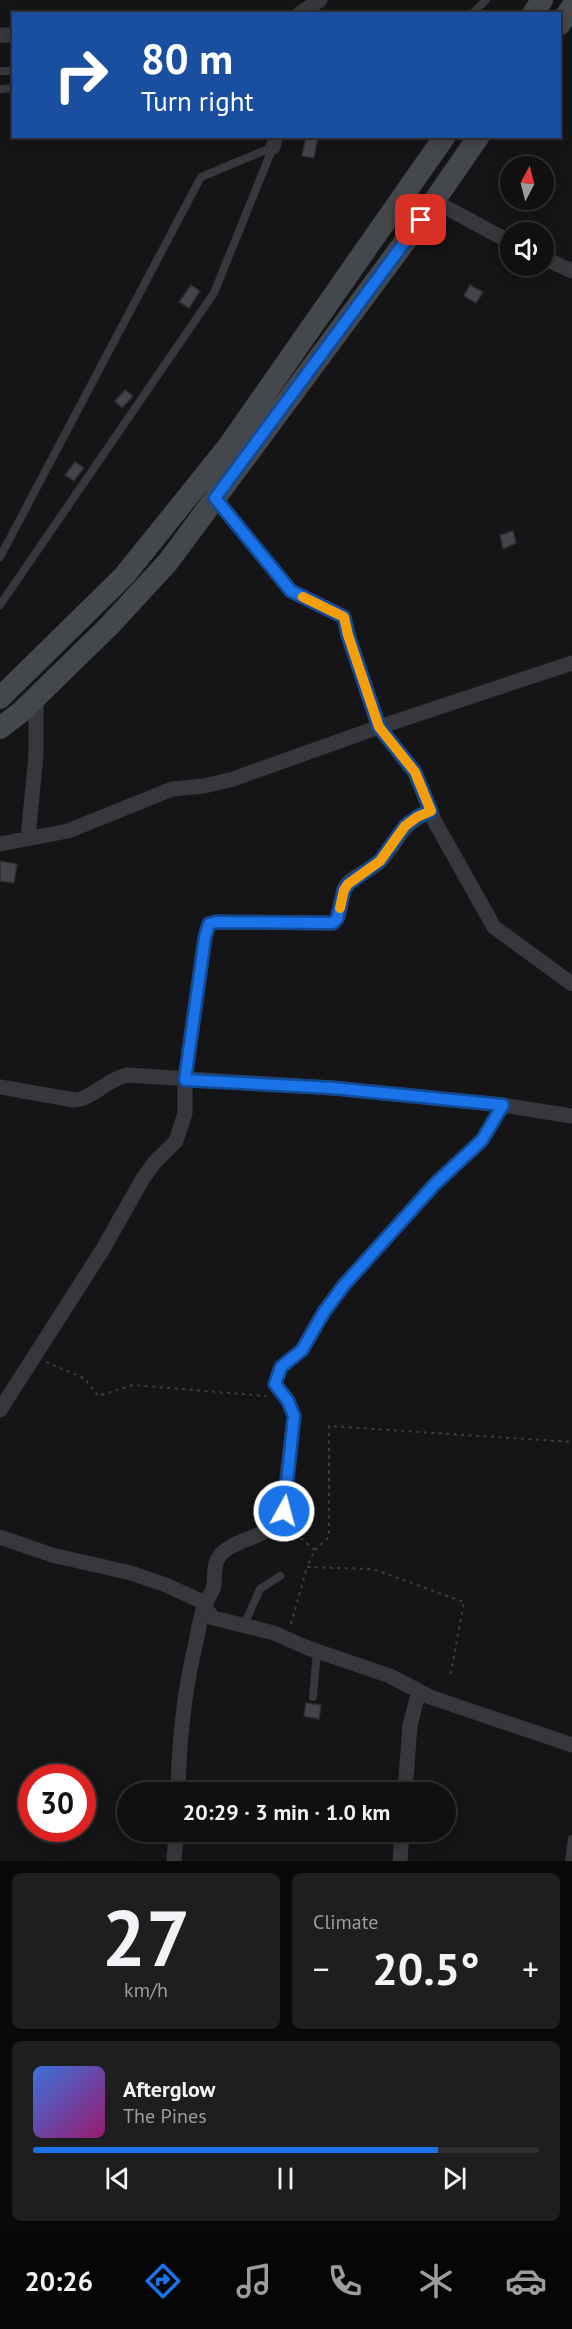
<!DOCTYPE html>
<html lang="en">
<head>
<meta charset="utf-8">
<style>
  body { margin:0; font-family:"PT Sans",sans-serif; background:#1e1e1f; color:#f1f3f6; height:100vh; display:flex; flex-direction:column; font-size:22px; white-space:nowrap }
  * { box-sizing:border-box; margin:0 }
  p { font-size:20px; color:#9c9d9f }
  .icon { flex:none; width:33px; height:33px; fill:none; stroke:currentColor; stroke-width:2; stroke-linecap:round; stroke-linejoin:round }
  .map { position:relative; height:1861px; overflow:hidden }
  .details { display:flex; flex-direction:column; gap:12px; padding:12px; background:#090909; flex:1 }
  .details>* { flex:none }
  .hud { position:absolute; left:12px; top:12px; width:549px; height:126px; border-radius:0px; box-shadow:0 3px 15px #0003,0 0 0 2px #303031; background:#1a4fa0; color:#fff; overflow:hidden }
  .needle { width:39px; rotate:7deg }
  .buttons { position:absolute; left:500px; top:156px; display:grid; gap:12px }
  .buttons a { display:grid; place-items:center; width:54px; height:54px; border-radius:50%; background:#101011; box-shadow:0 3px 15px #0003,0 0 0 2px #303031; font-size:30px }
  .speed { position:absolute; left:18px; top:1764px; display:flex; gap:12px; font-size:30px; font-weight:700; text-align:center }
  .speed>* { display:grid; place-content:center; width:78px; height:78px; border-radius:50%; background:#101011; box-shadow:0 3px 15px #0003,0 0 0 2px #303031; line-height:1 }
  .speed .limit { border:9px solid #d22; background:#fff; color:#111 }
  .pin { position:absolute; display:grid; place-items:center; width:51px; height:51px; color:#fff; margin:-26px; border-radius:12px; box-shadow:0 3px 9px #0006 }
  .me { position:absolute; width:66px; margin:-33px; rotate:7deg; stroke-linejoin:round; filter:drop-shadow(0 0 4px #0008) }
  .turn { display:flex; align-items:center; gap:21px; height:126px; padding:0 30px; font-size:27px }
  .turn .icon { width:78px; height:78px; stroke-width:2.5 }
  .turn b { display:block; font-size:42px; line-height:51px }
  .big { font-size:45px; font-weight:800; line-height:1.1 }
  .details .widget { flex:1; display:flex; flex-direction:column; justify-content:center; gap:9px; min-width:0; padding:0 21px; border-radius:9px; background:#1e1e1f }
  .details .dial { align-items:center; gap:0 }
  .dial b { font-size:78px; line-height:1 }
  .song { display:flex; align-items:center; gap:18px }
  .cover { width:72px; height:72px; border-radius:9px; background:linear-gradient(135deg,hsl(220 70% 55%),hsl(320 70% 35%)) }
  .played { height:6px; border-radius:3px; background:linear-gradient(90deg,#1a73e8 80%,#303031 80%) }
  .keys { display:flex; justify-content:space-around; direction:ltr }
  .heat { display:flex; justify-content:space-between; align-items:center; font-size:33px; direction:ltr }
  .details .tiles { flex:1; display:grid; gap:12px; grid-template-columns:1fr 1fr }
  .widget:last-child { grid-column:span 2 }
  .trip { position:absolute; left:117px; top:1782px; width:339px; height:60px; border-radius:30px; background:#101011; box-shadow:0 3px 15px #0003,0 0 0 2px #303031; font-weight:800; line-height:60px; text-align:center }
  .dock { display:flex; height:96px; justify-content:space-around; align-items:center; background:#060607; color:#9c9d9f }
  .dock .icon { width:42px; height:42px }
  .dock .selected { color:#1a73e8 }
  .dock b { font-size:27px; color:#f1f3f6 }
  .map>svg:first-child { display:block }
  .building { fill:#44454a; stroke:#2f2f32; stroke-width:1.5 }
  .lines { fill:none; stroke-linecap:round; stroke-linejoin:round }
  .path { stroke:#3c3e42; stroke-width:2; stroke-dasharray:3 4.5; stroke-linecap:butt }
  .lane { stroke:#36383b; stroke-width:8 }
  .street { stroke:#36383b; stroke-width:15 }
  .secondary { stroke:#44474b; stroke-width:22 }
  .route-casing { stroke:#114b97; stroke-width:15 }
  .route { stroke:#1a73e8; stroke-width:10 }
  .slow { stroke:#f59e0b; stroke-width:10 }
</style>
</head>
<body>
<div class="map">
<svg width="572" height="1861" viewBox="0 0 572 1861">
  <rect width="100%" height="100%" fill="#151517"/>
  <path class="building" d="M 306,136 L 318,136 L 314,158 L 302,156 Z
    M 191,285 L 200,291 L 189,308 L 179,302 Z
    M 470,285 L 483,292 L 476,303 L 464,296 Z
    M 125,390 L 133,396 L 122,408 L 115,401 Z
    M 75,462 L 84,468 L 74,481 L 65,475 Z
    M 513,531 L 516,543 L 503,549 L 500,535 Z
    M 0,861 L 17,864 L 14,883 L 0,881 Z
    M 306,1703 L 321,1705 L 319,1719 L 304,1716 Z"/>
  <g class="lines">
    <path class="path" d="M 46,1362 L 84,1378 L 98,1396 L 133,1385 L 266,1396
      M 289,1529 L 315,1550 L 307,1567 L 373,1569 L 464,1602 L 450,1677
      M 315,1550 L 329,1537 L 329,1426 L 572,1442
      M 291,1624 L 307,1567"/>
    <path class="lane" d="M 472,14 L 486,0
      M 0,71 L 14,71
      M 0,89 L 14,88
      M 0,557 L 201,177 L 273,147
      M 0,605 L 214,293 L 273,147
      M 244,1625 L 260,1589 L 280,1576
      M 313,1697 L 317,1651
      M 569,1861 L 572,1839"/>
    <path class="street" d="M 299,14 L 320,0
      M 0,35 L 14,35
      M 273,147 L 276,136
      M 434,201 L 510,242
      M 543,258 L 572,271
      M 215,498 L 291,591 L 344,617 L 348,635 L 379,727 L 415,773 L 435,822 L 494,927 L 572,984
      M 28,838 L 36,755 L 36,697
      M 0,844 L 68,831 L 172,789 L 204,786 L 233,779 L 379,727 L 572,663
      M 0,1087 L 74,1100 C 93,1099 105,1080 127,1075 L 333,1088 L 503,1105
      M 0,1410 L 103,1249 L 142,1180 L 154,1163 L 176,1141 L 185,1113 L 185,1080 L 205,937 L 209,924 L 216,922 L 333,923 C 344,913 338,896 347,884 C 355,875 369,871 378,863 C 401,841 396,827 431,811
      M 0,1537 L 52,1555 L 131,1573 L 166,1585 L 201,1601 L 213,1618 L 274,1633 L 308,1648 L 390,1676 L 430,1697 L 572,1745
      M 178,1792 C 179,1742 184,1691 196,1642 C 198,1630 201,1617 204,1606 C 207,1599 213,1592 214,1585 C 215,1575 213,1563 221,1554 C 240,1535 272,1540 283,1511 L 294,1416 L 288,1401 L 275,1384 L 281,1367 L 302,1350 L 324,1312 L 344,1285 L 435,1184 L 482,1140 L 503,1105 L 572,1116
      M 405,1792 L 410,1725 L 419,1691
      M 174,1861 L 176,1832
      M 400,1861 L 402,1832"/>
    <path class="secondary" d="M 533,14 L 542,0
      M 560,24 L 572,7
      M 0,698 L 124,576 L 227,448 L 445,136
      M 0,728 L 21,712 L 109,626 L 168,562 L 421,220 L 479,136"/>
  </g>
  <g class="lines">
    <g class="route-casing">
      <path id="route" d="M 284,1511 L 294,1416 L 288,1401 L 275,1384 L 281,1367 L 302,1350 L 324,1312 L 344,1285 L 435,1184 L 482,1140 L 503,1105 L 333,1088 L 185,1080 L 205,937 L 209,924 L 216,922 L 333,923 L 337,919 L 344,890 L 348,884 L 380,861 L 405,826 L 417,817 L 431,811 L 415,772 L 379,727 L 348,635 L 344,617 L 291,591 L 215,498 L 421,220"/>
    </g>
    <use href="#route" class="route"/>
    <path class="slow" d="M 303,597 L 344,617 L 348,635 L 379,727 L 415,772 L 431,811 L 417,817 L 405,826 L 380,861 L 348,884 L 344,890 L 340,908"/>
  </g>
</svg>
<div class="buttons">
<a><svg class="needle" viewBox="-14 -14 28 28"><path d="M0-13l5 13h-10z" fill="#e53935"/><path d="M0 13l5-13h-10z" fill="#9c9d9f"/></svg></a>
<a><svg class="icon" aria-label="sound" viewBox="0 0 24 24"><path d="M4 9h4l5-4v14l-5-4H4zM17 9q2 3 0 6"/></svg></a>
</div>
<div class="speed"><div class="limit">30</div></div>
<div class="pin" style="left:421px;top:220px;background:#d93025"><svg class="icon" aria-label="arrive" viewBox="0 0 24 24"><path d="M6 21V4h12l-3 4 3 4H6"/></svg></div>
<svg class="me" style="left:284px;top:1511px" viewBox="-20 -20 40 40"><circle r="17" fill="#1a73e8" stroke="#fff" stroke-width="3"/><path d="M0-11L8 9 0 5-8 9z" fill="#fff"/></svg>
<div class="trip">20:29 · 3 min · 1.0 km</div>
<div class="hud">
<div class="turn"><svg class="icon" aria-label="right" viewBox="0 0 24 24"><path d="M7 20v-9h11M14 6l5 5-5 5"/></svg><div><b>80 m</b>Turn right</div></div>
</div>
</div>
<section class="details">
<div class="tiles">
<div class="widget dial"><b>27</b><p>km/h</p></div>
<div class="widget"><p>Climate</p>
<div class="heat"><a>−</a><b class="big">20.5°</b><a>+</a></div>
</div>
<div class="widget">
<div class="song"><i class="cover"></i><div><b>Afterglow</b><p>The Pines</p></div></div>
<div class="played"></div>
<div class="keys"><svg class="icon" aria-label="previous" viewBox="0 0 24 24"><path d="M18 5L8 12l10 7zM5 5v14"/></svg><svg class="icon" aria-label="pause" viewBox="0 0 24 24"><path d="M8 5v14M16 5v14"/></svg><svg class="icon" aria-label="next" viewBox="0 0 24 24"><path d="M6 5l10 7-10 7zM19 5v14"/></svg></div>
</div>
</div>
</section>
<nav class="dock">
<b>20:26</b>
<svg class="icon selected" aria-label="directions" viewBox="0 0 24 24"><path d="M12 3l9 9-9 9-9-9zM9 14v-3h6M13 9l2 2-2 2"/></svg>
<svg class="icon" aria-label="music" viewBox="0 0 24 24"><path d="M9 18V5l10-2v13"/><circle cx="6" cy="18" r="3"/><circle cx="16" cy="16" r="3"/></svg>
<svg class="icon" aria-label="phone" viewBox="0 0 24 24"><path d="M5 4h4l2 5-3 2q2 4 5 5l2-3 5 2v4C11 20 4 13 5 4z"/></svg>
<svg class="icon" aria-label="climate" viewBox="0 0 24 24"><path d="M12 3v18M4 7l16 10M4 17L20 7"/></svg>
<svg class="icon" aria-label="car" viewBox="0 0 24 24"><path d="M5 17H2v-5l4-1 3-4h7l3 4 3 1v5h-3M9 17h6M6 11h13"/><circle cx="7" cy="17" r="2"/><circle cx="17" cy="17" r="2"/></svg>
</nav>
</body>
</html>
